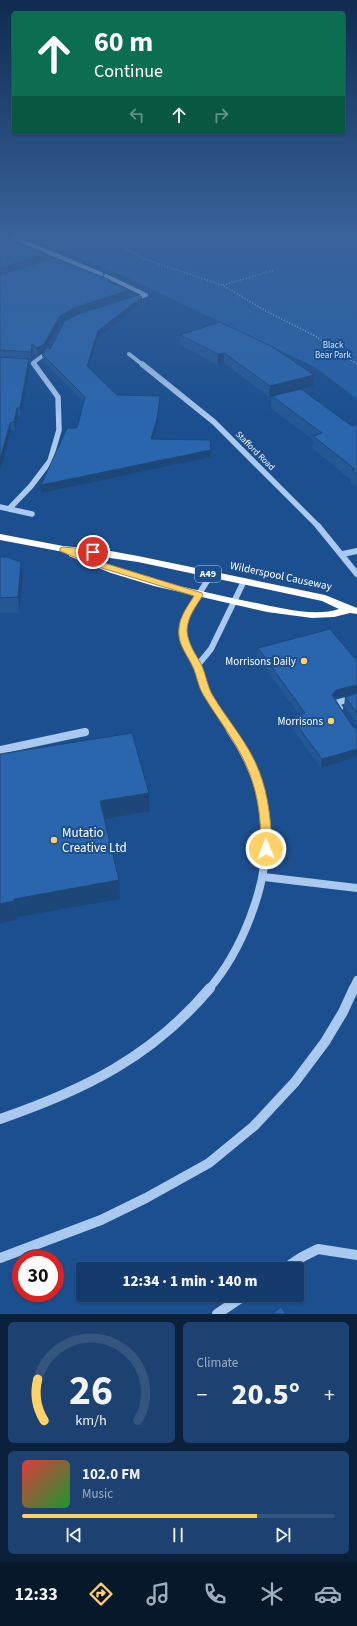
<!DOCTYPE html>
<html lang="en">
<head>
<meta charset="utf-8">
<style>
  body { margin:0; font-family:"Source Sans 3",sans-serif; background:#1d4271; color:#f1f3f6; height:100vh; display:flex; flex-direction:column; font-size:15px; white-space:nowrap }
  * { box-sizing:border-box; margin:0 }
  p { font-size:13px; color:#9dadc1 }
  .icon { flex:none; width:22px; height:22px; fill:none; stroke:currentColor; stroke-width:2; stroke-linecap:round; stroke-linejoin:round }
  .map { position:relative; height:1314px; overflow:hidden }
  .drawer { display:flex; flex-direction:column; gap:8px; padding:8px; background:#0b203b; flex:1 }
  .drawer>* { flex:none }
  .banner { position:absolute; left:12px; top:12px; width:333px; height:122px; border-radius:4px; box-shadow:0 1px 3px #0004,0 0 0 1px #33557e; background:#0b6e4f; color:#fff; overflow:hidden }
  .speed { position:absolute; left:12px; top:1250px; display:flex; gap:8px; font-size:20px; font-weight:700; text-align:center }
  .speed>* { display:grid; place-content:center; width:52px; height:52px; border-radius:50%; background:#143b6b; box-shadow:0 1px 3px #0004,0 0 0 1px #33557e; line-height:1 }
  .speed .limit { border:6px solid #d22; background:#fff; color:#111 }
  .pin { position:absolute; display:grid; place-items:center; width:34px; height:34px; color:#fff; margin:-17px; border:2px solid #fff; border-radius:50%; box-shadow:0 1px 4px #0007 }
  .me { position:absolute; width:44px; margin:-22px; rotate:359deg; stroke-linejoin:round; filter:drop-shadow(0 0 3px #0008) }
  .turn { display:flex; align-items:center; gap:14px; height:84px; padding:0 16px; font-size:18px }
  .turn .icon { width:52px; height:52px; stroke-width:2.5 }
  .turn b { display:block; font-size:28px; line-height:34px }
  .lanes { display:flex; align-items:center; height:38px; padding:0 16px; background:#0003; justify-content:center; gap:20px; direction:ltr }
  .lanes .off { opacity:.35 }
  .big { font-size:30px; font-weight:800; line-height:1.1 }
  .drawer .tile { flex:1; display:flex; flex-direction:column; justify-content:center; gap:6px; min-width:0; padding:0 14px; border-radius:6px; background:#1d4271 }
  .drawer .dial { align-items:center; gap:0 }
  .dial svg { height:104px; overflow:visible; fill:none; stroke:#33557e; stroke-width:7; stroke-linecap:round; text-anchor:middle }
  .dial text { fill:#f1f3f6; stroke:none }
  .song { display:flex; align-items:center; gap:12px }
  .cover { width:48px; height:48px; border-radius:6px; background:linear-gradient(135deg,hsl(0 70% 55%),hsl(130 70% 35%)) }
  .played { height:4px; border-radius:2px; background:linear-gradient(90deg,#ffd166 75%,#33557e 75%) }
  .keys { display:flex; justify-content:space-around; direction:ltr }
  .heat { display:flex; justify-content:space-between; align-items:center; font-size:22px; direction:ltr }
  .drawer .tiles { flex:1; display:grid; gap:8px; grid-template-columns:1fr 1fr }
  .tile:last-child { grid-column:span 2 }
  .trip { position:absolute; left:76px; top:1262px; width:228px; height:40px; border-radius:4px; background:#143b6b; box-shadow:0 1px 3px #0004,0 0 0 1px #33557e; font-weight:800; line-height:40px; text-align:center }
  .tabs { display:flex; height:64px; justify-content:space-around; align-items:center; background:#08182b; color:#9dadc1 }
  .tabs .icon { width:28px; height:28px }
  .tabs .on { color:#ffd166 }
  .tabs b { font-size:18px; color:#f1f3f6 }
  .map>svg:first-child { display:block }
  .green { fill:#2461a8 }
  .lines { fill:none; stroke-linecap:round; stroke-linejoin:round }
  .path { stroke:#a9c9ee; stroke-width:1.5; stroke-dasharray:1 2; stroke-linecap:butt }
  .minor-far4 { stroke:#a9c9ee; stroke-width:4 }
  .minor-far3 { stroke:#a9c9ee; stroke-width:5.5 }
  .minor-far2 { stroke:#a9c9ee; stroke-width:6 }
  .minor-far1 { stroke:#a9c9ee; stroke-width:8 }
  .minor { stroke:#a9c9ee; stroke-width:10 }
  .highway { fill:#fff; fill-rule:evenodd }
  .wall { fill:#245895 }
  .shaded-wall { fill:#1d4779 }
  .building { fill:#2a66ad; stroke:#1d4779 }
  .route { fill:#ffd166; stroke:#a68842 }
  .poi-dot { fill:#ffd166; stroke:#1b4f8f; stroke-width:1.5 }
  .labels { text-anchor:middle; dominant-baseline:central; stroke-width:4; stroke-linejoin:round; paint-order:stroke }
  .far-park-label { font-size:9px; fill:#cfe3fa; stroke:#1b4f8f }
  .far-street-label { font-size:9px; fill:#fff; stroke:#1b4f8f }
  .shield { fill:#1b4f8f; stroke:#bbcadd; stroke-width:1 }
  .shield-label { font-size:10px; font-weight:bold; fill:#fff }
  .street-label { font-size:11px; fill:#fff; stroke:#1b4f8f }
  .poi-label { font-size:11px; fill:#fff; stroke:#1b4f8f; text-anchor:end }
  .near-poi-label { font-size:13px; fill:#fff; stroke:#1b4f8f; text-anchor:start }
</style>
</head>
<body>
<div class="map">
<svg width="357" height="1314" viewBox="0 0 357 1314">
  <rect width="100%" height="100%" fill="#1b4f8f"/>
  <path class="green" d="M 27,237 L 357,237 L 357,399 L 315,367 L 124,276 Z"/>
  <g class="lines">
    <path class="path" d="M 102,237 L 116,242 L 144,259 L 222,285 L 266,311 L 315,336 L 357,364
      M 223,285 L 275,270"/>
    <path class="minor-far4" d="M 12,237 L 101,274
      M 106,276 L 146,295
      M 133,299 L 146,295
      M 129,354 L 143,365
      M 33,363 L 49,351
      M 33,363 L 35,365"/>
    <path class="minor-far3" d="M 142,364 L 214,422 L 319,527
      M 0,507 L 32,514
      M 9,509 L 31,486 L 50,461 L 59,430 L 58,397 L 34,364"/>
    <path class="minor-far2" d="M 318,526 L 357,574
      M 343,554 L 357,551
      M 211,575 L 188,611 L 184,624 L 184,636 L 207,694 L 231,731
      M 197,666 L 211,649 L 244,581
      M 340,708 L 336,703 L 357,697"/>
    <path class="minor-far1" d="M 0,750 L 85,732
      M 264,877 L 357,888
      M 209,989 C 227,968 240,944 250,918 C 276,852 271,789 230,730
      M 353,989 L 357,980"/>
    <path class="minor" d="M 0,1119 C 84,1090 152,1057 210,988
      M 0,1258 L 101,1220 L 146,1198 L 209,1163 L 254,1126 L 295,1082 L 325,1042 L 343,1012 L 354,988
      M 284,1269 L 302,1257 L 318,1249 L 357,1255
      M 217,1314 L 245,1295"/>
    <path class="highway" d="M 0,534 L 63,546 L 105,550 L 138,556 L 325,595 L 357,608 L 357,614 L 350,613 L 334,617 L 312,618 L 267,612 L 154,586 L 111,573 L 69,556 L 69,553 L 0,540 ZM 82,554 L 138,562 L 322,601 L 339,609 C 313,618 273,606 246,601 C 190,589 135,577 82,554 Z"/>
  </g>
  <path class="wall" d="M 0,237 L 44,260 L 18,269 L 110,282 L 129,297 L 74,315 L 60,323 L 44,352 L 38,356 L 33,351 L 31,359 L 29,359 L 30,366 L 21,416 L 18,416 L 15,430 L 11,430 L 0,472 Z
    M 142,303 L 98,338 L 89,368 L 117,395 L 160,396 L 160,403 L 157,426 L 153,439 L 211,457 L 42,493 L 41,485 L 77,428 L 84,402 L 43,361 L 42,354 Z
    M 180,335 L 314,375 L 313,386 L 302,389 L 352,426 L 357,424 L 357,488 L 351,483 L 351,480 L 312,448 L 313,440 L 271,408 L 272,396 L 269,397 L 224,363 L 218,365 L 180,345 Z
    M 0,557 L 23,577 L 19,613 L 0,613 Z
    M 258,648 L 357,693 L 335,698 L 353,727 L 357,729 L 357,757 L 321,768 L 290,725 L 291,717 L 299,714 L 257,657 Z
    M 357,693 L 357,723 L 344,706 L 345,697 Z"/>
  <path class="shaded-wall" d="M 44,254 L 44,260 L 0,275 L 0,268 Z
    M 129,290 L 129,297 L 74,315 L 60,323 L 44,352 L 38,356 L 37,348 L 60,316 L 74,308 Z
    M 142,297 L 142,303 L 98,338 L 87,373 L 87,366 L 98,331 Z
    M 32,344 L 33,351 L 31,359 L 31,352 Z
    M 224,353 L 224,363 L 218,365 L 218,354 Z
    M 29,359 L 30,366 L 21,416 L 20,408 Z
    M 314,375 L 313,386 L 269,397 L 270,386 Z
    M 160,396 L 160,403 L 157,426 L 151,446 L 151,439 Z
    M 17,408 L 18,416 L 15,430 L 14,422 Z
    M 10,423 L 11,430 L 0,472 L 0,460 Z
    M 211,450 L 211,457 L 42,493 L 41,485 Z
    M 21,562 L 23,577 L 19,613 L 18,597 Z
    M 357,685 L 357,693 L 335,698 L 332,695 L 336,690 Z
    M 357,749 L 357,757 L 321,768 L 322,759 Z
    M 149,793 L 149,811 L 101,820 L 100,801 Z
    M 119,880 L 120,899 L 17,917 L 14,899 Z
    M 14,901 L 17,920 L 0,923 L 0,904 Z"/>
  <path class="building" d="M 0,237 L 44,254 L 0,268 Z
    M 54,258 L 110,280 L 107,281 L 129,290 L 74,308 L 60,316 L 44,344 L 37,348 L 32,344 L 31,352 L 0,350 L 0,275 Z
    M 138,295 L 142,297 L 98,331 L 87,366 L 117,395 L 160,396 L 157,419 L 151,439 L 210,440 L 211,450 L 41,485 L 67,428 L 77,428 L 85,397 L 42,354 L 50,349 L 64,322 L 76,315 Z
    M 220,322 L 271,346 L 314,375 L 270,386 L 224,353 L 218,354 L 180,335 Z
    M 0,357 L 29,359 L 20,408 L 17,408 L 14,422 L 10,423 L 0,460 Z
    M 301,389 L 352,426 L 357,424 L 357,474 L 352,470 L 355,469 L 313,436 L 322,433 L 272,396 Z
    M 0,557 L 7,557 L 21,562 L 18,597 L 0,598 Z
    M 330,629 L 357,661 L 357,685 L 336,690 L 332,695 L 353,727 L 357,729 L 357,749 L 322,759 L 291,717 L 305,713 L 258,648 Z
    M 357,693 L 357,713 L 345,697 Z
    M 132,733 L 149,793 L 100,801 L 119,880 L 14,899 L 14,901 L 0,904 L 0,754 Z
    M 281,1307 L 286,1314 L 272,1314 Z"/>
  <linearGradient id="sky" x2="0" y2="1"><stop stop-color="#0f2b4f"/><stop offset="0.56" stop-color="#39639b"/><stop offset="1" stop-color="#39639b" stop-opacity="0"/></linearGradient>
  <rect width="357" height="420" fill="url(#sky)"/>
  <path class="route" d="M 63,547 L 96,550 L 97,552 L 93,555 L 79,553 L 101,562 L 202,593 L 203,595 C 197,605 187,617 187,631 C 188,644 195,653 201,664 C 206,674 207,686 213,696 C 228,721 249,744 259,771 C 269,796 271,823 272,849 L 270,852 L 266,854 L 263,852 L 261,849 C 261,823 259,797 249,772 C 239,745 219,721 204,696 C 198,687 197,675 192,665 C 186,653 177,643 179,628 C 180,616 188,606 194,596 L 95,566 L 60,551 L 60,548 Z"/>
  <g class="poi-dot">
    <circle cx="304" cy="661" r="4"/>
    <circle cx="331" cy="721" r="4"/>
    <circle cx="54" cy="840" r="4"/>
  </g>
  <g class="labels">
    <g class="far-park-label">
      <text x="333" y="345">Black<tspan x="333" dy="10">Bear Park</tspan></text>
    </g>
    <g class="far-street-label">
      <text transform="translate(255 451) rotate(45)">Stafford Road</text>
    </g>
    <rect class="shield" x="195" y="566" width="26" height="16" rx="3"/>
    <g class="shield-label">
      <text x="208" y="574">A49</text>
    </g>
    <g class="street-label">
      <text transform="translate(281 576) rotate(12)">Wilderspool Causeway</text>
    </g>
    <g class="poi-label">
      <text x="296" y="661">Morrisons Daily</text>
      <text x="323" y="721">Morrisons</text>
    </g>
    <g class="near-poi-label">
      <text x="62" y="833">Mutatio<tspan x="62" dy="15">Creative Ltd</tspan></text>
    </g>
  </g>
</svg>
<div class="speed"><div class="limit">30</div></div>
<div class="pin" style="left:93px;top:552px;background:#d93025"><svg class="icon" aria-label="arrive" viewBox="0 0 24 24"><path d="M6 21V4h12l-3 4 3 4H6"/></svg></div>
<svg class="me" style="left:266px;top:849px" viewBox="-20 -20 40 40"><circle r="17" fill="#ffd166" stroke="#fff" stroke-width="3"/><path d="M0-11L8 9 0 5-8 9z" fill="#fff"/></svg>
<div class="trip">12:34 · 1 min · 140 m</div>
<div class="banner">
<div class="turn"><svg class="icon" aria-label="ahead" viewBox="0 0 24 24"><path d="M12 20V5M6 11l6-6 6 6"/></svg><div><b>60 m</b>Continue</div></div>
<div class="lanes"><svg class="icon off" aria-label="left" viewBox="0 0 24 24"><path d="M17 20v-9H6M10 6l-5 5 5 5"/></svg><svg class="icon" aria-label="ahead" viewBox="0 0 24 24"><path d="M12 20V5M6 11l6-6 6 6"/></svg><svg class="icon off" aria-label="right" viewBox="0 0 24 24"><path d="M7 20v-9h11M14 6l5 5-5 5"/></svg></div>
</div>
</div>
<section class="drawer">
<div class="tiles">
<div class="tile dial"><svg viewBox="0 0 100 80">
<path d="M14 69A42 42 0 1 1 86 69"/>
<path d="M14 69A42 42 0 0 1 9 37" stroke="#ffd166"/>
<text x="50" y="56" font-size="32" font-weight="700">26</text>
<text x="50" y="72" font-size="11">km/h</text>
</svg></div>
<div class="tile"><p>Climate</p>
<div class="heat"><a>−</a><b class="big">20.5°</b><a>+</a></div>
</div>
<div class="tile">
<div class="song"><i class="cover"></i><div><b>102.0 FM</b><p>Music</p></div></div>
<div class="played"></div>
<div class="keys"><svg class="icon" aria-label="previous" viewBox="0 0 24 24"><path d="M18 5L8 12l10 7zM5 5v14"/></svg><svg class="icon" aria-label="pause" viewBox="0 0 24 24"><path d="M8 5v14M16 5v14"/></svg><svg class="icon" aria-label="next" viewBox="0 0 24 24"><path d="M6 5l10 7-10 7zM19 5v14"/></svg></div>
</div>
</div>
</section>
<nav class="tabs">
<b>12:33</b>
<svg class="icon on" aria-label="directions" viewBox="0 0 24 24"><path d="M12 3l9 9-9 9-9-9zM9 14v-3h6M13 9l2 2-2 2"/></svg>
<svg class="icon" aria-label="music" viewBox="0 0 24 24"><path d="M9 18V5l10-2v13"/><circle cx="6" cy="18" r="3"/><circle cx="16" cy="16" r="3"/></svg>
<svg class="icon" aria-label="phone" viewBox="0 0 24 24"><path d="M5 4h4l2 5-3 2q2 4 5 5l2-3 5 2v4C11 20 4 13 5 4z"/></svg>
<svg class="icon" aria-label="climate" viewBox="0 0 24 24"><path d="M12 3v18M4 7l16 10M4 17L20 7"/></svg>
<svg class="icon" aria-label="car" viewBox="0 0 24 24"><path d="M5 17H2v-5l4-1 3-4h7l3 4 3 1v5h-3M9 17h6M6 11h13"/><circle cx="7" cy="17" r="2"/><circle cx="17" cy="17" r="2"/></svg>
</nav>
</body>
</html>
